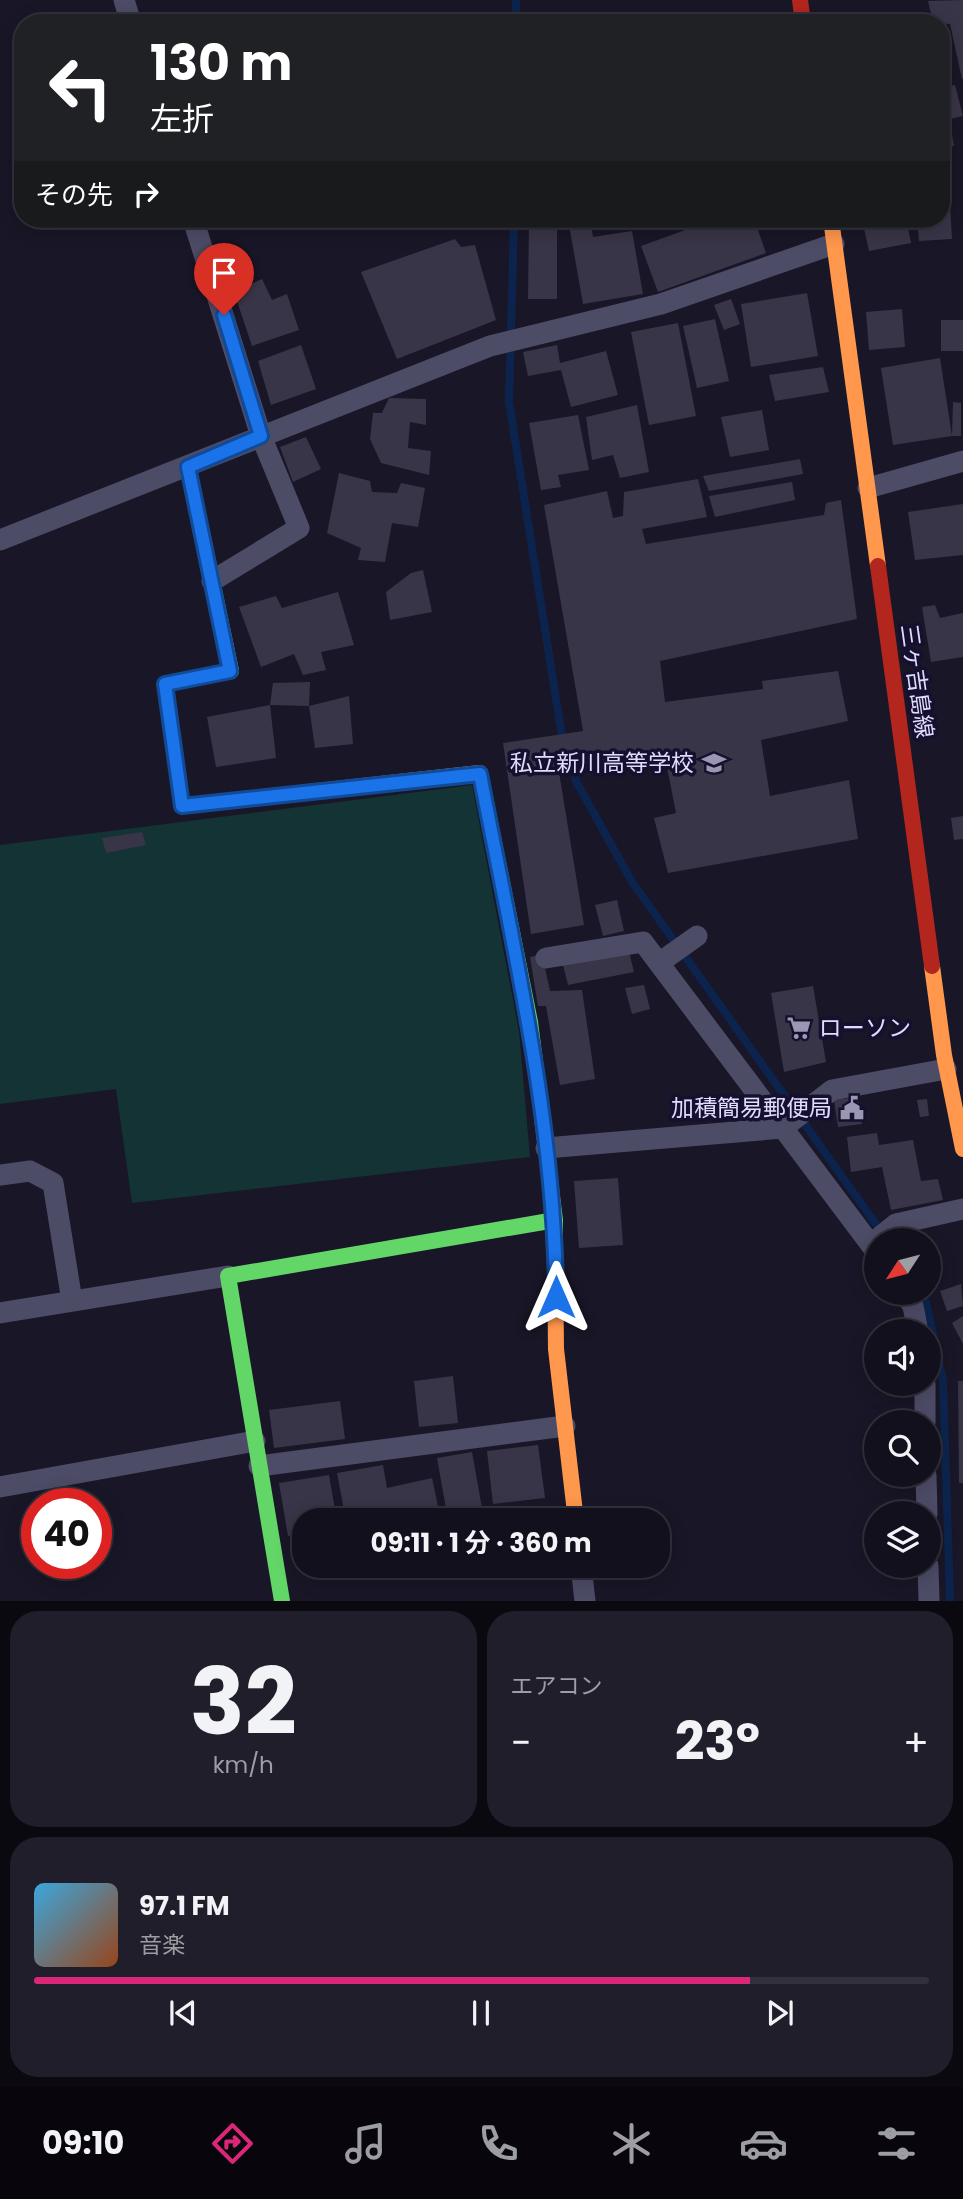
<!DOCTYPE html>
<html lang="ja">
<head>
<meta charset="utf-8">
<style>
  body { margin:0; font-family:Poppins,"Noto Sans JP",sans-serif; background:#201e2a; color:#f1f3f6; height:100vh; display:flex; flex-direction:column; font-size:26px; white-space:nowrap }
  * { box-sizing:border-box; margin:0 }
  p { font-size:23px; color:#9d9da4 }
  .icon { flex:none; width:38px; height:38px; fill:none; stroke:currentColor; stroke-width:2; stroke-linecap:round; stroke-linejoin:round }
  .map { position:relative; height:1601px; overflow:hidden }
  .details { display:flex; flex-direction:column; gap:10px; padding:10px; background:#0a0910; flex:1 }
  .details>* { flex:none }
  .top-card { position:absolute; left:14px; top:14px; width:936px; height:214px; border-radius:28px; box-shadow:0 4px 18px #0003,0 0 0 2px #32303b; background:#202124; color:#fff; overflow:hidden }
  .needle { width:46px; rotate:234deg }
  .buttons { position:absolute; left:864px; top:1228px; display:grid; gap:14px }
  .buttons a { display:grid; place-items:center; width:77px; height:77px; border-radius:50%; background:#13101d; box-shadow:0 4px 18px #0003,0 0 0 2px #32303b; font-size:35px }
  .speed { position:absolute; left:21px; top:1488px; display:flex; gap:14px; font-size:35px; font-weight:700; text-align:center }
  .speed>* { display:grid; place-content:center; width:91px; height:91px; border-radius:50%; background:#13101d; box-shadow:0 4px 18px #0003,0 0 0 2px #32303b; line-height:1 }
  .speed .limit { border:10px solid #d22; background:#fff; color:#111 }
  .pin { position:absolute; display:grid; place-items:center; width:60px; height:60px; color:#fff; margin:-72px -30px; border-radius:50% 50% 50% 0; rotate:-45deg; box-shadow:0 0 7px #0007 }
  .pin .icon { rotate:45deg }
  .me { position:absolute; width:77px; margin:-38px; rotate:0deg; stroke-linejoin:round; filter:drop-shadow(0 0 5px #0008) }
  .turn { display:flex; align-items:center; gap:24px; height:147px; padding:0 21px; font-size:32px }
  .turn .icon { width:91px; height:91px; stroke-width:2.5 }
  .turn b { display:block; font-size:49px; line-height:60px }
  .then { display:flex; align-items:center; height:66px; padding:0 21px; background:#0003; gap:14px; font-size:26px }
  .big { font-size:52px; font-weight:700; line-height:1.1 }
  .details .tile { flex:1; display:flex; flex-direction:column; justify-content:center; gap:10px; min-width:0; padding:0 24px; border-radius:28px; background:#201e2a }
  .details .dial { align-items:center; gap:0 }
  .dial b { font-size:91px; line-height:1 }
  .song { display:flex; align-items:center; gap:21px }
  .cover { width:84px; height:84px; border-radius:10px; background:linear-gradient(135deg,hsl(200 70% 55%),hsl(20 70% 35%)) }
  .played { height:7px; border-radius:4px; background:linear-gradient(90deg,#db2777 80%,#32303b 80%) }
  .keys { display:flex; justify-content:space-around; direction:ltr }
  .heat { display:flex; justify-content:space-between; align-items:center; font-size:38px; direction:ltr }
  .details .tiles { flex:1; display:grid; gap:10px; grid-template-columns:1fr 1fr }
  .tile:last-child { grid-column:span 2 }
  .trip { position:absolute; left:292px; top:1508px; width:378px; height:70px; border-radius:28px; background:#13101d; box-shadow:0 4px 18px #0003,0 0 0 2px #32303b; font-weight:700; line-height:70px; text-align:center }
  .tab-bar { display:flex; height:112px; justify-content:space-around; align-items:center; background:#08060c; color:#9d9da4 }
  .tab-bar .icon { width:49px; height:49px }
  .tab-bar .current { color:#db2777 }
  .tab-bar b { font-size:32px; color:#f1f3f6 }
  .map>svg:first-child { display:block }
  .park { fill:#143334 }
  .lines { fill:none; stroke-linecap:round; stroke-linejoin:round }
  .stream { stroke:#0c244d; stroke-width:8 }
  .building { fill:#393548 }
  .street { stroke:#4d4c67; stroke-width:21 }
  .fast { stroke:#63d668; stroke-width:16 }
  .slow { stroke:#ff974d; stroke-width:16 }
  .jam { stroke:#b3261e; stroke-width:16 }
  .route-casing { stroke:#114b97; stroke-width:18 }
  .route { stroke:#1a73e8; stroke-width:12 }
  .labels { text-anchor:middle; dominant-baseline:central; stroke-width:7; stroke-linejoin:round; paint-order:stroke }
  .street-label { font-size:23px; fill:#e0dcff; stroke:#15102d }
  .poi-label { font-size:23px; fill:#e0dcff; stroke:#15102d; text-anchor:end }
</style>
</head>
<body>
<div class="map">
<svg width="963" height="1601" viewBox="0 0 963 1601">
  <rect width="100%" height="100%" fill="#191627"/>
  <path class="park" d="M 472,785 L 519,1031 L 530,1157 L 132,1203 L 116,1089 L 0,1104 L 0,845 Z"/>
  <g class="lines">
    <path class="stream" d="M 516,23 L 516,0
      M 514,219 L 509,402 L 563,743
      M 567,755 L 577,783 L 632,882 L 883,1234
      M 924,1293 L 943,1381 L 950,1601"/>
  </g>
  <path class="building" d="M 963,0 L 963,79 L 962,79 L 950,24 L 933,23 L 928,1 Z
    M 907,12 L 912,23 L 888,23 Z
    M 955,85 L 963,116 L 945,120 L 942,88 Z
    M 951,129 L 954,146 L 942,148 L 942,130 Z
    M 942,204 L 950,204 L 952,239 L 919,241 L 917,219 L 942,219 Z
    M 529,219 L 557,219 L 557,299 L 528,299 Z
    M 568,219 L 590,219 L 593,237 L 632,231 L 643,294 L 583,304 Z
    M 716,219 L 754,219 L 766,253 L 658,292 L 641,246 Z
    M 862,219 L 906,219 L 911,243 L 869,251 Z
    M 455,239 L 461,247 L 475,245 L 496,320 L 397,359 L 361,272 Z
    M 262,279 L 272,300 L 287,294 L 299,330 L 252,346 L 234,292 Z
    M 807,293 L 818,356 L 751,367 L 741,304 Z
    M 731,299 L 740,324 L 724,330 L 714,305 Z
    M 902,309 L 905,347 L 869,350 L 866,312 Z
    M 715,319 L 729,381 L 697,388 L 683,326 Z
    M 941,320 L 963,320 L 963,351 L 941,351 Z
    M 678,323 L 696,416 L 649,425 L 631,332 Z
    M 301,345 L 316,389 L 271,405 L 258,361 Z
    M 557,345 L 560,363 L 606,351 L 618,395 L 571,407 L 561,370 L 528,376 L 523,352 Z
    M 940,358 L 952,436 L 893,445 L 881,368 Z
    M 823,367 L 829,392 L 775,401 L 769,375 Z
    M 389,398 L 426,399 L 426,425 L 410,422 L 408,448 L 431,451 L 429,475 L 381,463 L 370,439 L 373,413 L 382,413 Z
    M 953,402 L 961,403 L 961,436 L 952,436 Z
    M 637,405 L 649,472 L 620,478 L 613,455 L 592,460 L 586,417 Z
    M 762,410 L 769,450 L 730,457 L 721,417 Z
    M 578,415 L 589,470 L 558,475 L 561,487 L 541,490 L 529,423 Z
    M 306,437 L 321,469 L 293,482 L 280,447 Z
    M 800,459 L 803,474 L 709,491 L 703,476 Z
    M 339,473 L 370,481 L 372,492 L 397,493 L 401,483 L 425,488 L 418,527 L 392,523 L 385,562 L 358,560 L 361,548 L 327,533 Z
    M 698,479 L 707,517 L 642,529 L 646,544 L 824,515 L 826,503 L 841,500 L 857,619 L 660,661 L 665,702 L 763,689 L 762,681 L 838,671 L 848,721 L 761,740 L 770,796 L 849,780 L 858,839 L 668,873 L 654,818 L 676,813 L 666,762 L 588,775 L 585,760 L 558,766 L 584,925 L 531,934 L 503,743 L 583,731 L 544,505 L 607,491 L 613,518 L 623,516 L 624,492 Z
    M 792,482 L 795,500 L 715,517 L 709,496 Z
    M 963,504 L 963,555 L 915,560 L 908,512 Z
    M 423,570 L 432,612 L 390,620 L 386,592 L 411,573 Z
    M 338,592 L 354,645 L 321,652 L 326,670 L 303,675 L 294,654 L 261,667 L 239,607 L 276,596 L 282,608 Z
    M 935,605 L 940,618 L 963,613 L 963,657 L 931,662 L 922,607 Z
    M 310,682 L 309,706 L 270,705 L 273,683 Z
    M 349,696 L 353,744 L 315,748 L 309,706 Z
    M 270,705 L 276,758 L 216,767 L 207,717 Z
    M 963,816 L 963,839 L 954,840 L 951,818 Z
    M 142,832 L 146,845 L 106,853 L 102,838 Z
    M 617,900 L 624,931 L 603,936 L 595,905 Z
    M 629,952 L 634,972 L 568,985 L 563,965 Z
    M 542,954 L 550,991 L 582,990 L 595,1079 L 560,1085 L 546,1006 L 538,1006 L 530,957 Z
    M 644,985 L 650,1009 L 632,1014 L 625,988 Z
    M 813,986 L 826,1062 L 784,1072 L 771,993 Z
    M 858,1097 L 862,1124 L 838,1127 L 834,1100 Z
    M 927,1099 L 929,1116 L 920,1117 L 917,1100 Z
    M 877,1133 L 879,1145 L 913,1140 L 921,1181 L 938,1179 L 943,1200 L 891,1210 L 882,1167 L 851,1172 L 847,1137 Z
    M 618,1178 L 623,1245 L 579,1248 L 574,1181 Z
    M 961,1284 L 963,1306 L 947,1311 L 940,1291 Z
    M 963,1316 L 963,1344 L 952,1323 Z
    M 453,1376 L 458,1423 L 419,1427 L 414,1381 Z
    M 958,1381 L 963,1381 L 963,1483 L 959,1483 Z
    M 340,1401 L 345,1439 L 274,1448 L 269,1410 Z
    M 538,1445 L 545,1498 L 493,1504 L 487,1451 Z
    M 472,1452 L 482,1508 L 447,1514 L 437,1458 Z
    M 383,1465 L 387,1488 L 432,1478 L 439,1511 L 392,1521 L 346,1521 L 337,1473 Z
    M 329,1475 L 337,1521 L 304,1521 L 304,1533 L 288,1536 L 279,1483 Z"/>
  <g class="lines">
    <path class="street" d="M 124,0 L 131,23
      M 193,219 L 261,436 L 299,528 L 212,581
      M 868,488 L 963,461
      M 0,540 L 490,346 L 661,304 L 834,244
      M 546,958 L 643,942 L 877,1253
      M 659,963 L 697,936
      M 546,1148 L 783,1128 L 832,1090 L 946,1069
      M 0,1175 L 30,1171 L 53,1183 L 72,1301
      M 871,1244 L 896,1224 L 963,1209
      M 904,1293 L 913,1306 L 918,1332
      M 0,1313 L 228,1276
      M 925,1384 L 925,1423
      M 259,1466 L 565,1426
      M 926,1475 L 927,1514
      M 0,1487 L 255,1441
      M 581,1566 L 585,1601
      M 928,1566 L 929,1601"/>
    <path class="fast" d="M 178,775 L 165,684 L 231,671 L 188,467
      M 510,922 L 530,1022 L 555,1220
      M 282,1601 L 228,1276 L 555,1220 L 555,1251"/>
    <path class="slow" d="M 831,219 L 878,566
      M 178,775 L 182,806 L 480,773 L 510,922
      M 932,966 L 944,1055 L 963,1149
      M 555,1251 L 556,1349 L 576,1521"/>
    <path class="jam" d="M 800,0 L 803,23
      M 878,566 L 932,966"/>
  </g>
  <g class="lines">
    <g class="route-casing">
      <path id="route" d="M 224,315 L 261,436 L 188,467 L 230,671 L 165,684 L 182,806 L 480,774 C 513,947 555,1120 556,1297"/>
    </g>
    <use href="#route" class="route"/>
  </g>
  <defs>
    <g id="school-bare" transform="scale(1.89)"><path d="M0-5L7-2L0 1L-7-2ZM-4 1L0 2.5L4 1V4Q0 6-4 4Z" fill="#9a97b3" stroke="#15102d" stroke-width="2.5" paint-order="stroke"/></g>
    <g id="supermarket-bare" transform="scale(1.89)"><path d="M-6-5.5h2.5l.6 2H6L4.5 2H-2.5L-4.4-4H-6ZM-1.5 3.2a1.3 1.3 0 1 0 .1 0ZM3 3.2a1.3 1.3 0 1 0 .1 0Z" fill="#9a97b3" stroke="#15102d" stroke-width="2.5" paint-order="stroke"/></g>
    <g id="civic-bare" transform="scale(1.89)"><path d="M-.6-6.5H3V-4.5H.6V-3L4-1V1h2V6H-6V1h2V-1L-.6-3ZM-1.2 2.5V6h2.4V2.5Z" fill="#9a97b3" stroke="#15102d" stroke-width="2.5" paint-order="stroke"/></g>
  </defs>
  <g fill-rule="evenodd">
    <use href="#school-bare" x="714" y="763"/>
    <use href="#supermarket-bare" x="799" y="1028"/>
    <use href="#civic-bare" x="852" y="1108"/>
  </g>
  <g class="labels">
    <g class="street-label">
      <text transform="translate(917 681) rotate(82)">三ヶ吉島線</text>
    </g>
    <g class="poi-label">
      <text x="694" y="763">私立新川高等学校</text>
      <text x="819" y="1028" text-anchor="start">ローソン</text>
      <text x="832" y="1108">加積簡易郵便局</text>
    </g>
  </g>
</svg>
<div class="buttons">
<a><svg class="needle" viewBox="-14 -14 28 28"><path d="M0-13l5 13h-10z" fill="#e53935"/><path d="M0 13l5-13h-10z" fill="#9d9da4"/></svg></a>
<a><svg class="icon" aria-label="sound" viewBox="0 0 24 24"><path d="M4 9h4l5-4v14l-5-4H4zM17 9q2 3 0 6"/></svg></a>
<a><svg class="icon" aria-label="search" viewBox="0 0 24 24"><circle cx="10" cy="10" r="6"/><path d="M15 15l6 6"/></svg></a>
<a><svg class="icon" aria-label="layers" viewBox="0 0 24 24"><path d="M12 4l9 5-9 5-9-5zM3 14l9 5 9-5"/></svg></a>
</div>
<div class="speed"><div class="limit">40</div></div>
<div class="pin" style="left:224px;top:315px;background:#d93025"><svg class="icon" aria-label="arrive" viewBox="0 0 24 24"><path d="M6 21V4h12l-3 4 3 4H6"/></svg></div>
<svg class="me" style="left:556px;top:1297px" viewBox="-20 -20 40 40"><path d="M0-17L14 15 0 8-14 15z" fill="#1a73e8" stroke="#fff" stroke-width="4"/></svg>
<div class="trip">09:11 · 1 分 · 360 m</div>
<div class="top-card">
<div class="turn"><svg class="icon" aria-label="left" viewBox="0 0 24 24"><path d="M17 20v-9H6M10 6l-5 5 5 5"/></svg><div><b>130 m</b>左折</div></div>
<div class="then">その先<svg class="icon" aria-label="right" viewBox="0 0 24 24"><path d="M7 20v-9h11M14 6l5 5-5 5"/></svg></div>
</div>
</div>
<section class="details">
<div class="tiles">
<div class="tile dial"><b>32</b><p>km/h</p></div>
<div class="tile"><p>エアコン</p>
<div class="heat"><a>−</a><b class="big">23°</b><a>+</a></div>
</div>
<div class="tile">
<div class="song"><i class="cover"></i><div><b>97.1 FM</b><p>音楽</p></div></div>
<div class="played"></div>
<div class="keys"><svg class="icon" aria-label="previous" viewBox="0 0 24 24"><path d="M18 5L8 12l10 7zM5 5v14"/></svg><svg class="icon" aria-label="pause" viewBox="0 0 24 24"><path d="M8 5v14M16 5v14"/></svg><svg class="icon" aria-label="next" viewBox="0 0 24 24"><path d="M6 5l10 7-10 7zM19 5v14"/></svg></div>
</div>
</div>
</section>
<nav class="tab-bar">
<b>09:10</b>
<svg class="icon current" aria-label="directions" viewBox="0 0 24 24"><path d="M12 3l9 9-9 9-9-9zM9 14v-3h6M13 9l2 2-2 2"/></svg>
<svg class="icon" aria-label="music" viewBox="0 0 24 24"><path d="M9 18V5l10-2v13"/><circle cx="6" cy="18" r="3"/><circle cx="16" cy="16" r="3"/></svg>
<svg class="icon" aria-label="phone" viewBox="0 0 24 24"><path d="M5 4h4l2 5-3 2q2 4 5 5l2-3 5 2v4C11 20 4 13 5 4z"/></svg>
<svg class="icon" aria-label="climate" viewBox="0 0 24 24"><path d="M12 3v18M4 7l16 10M4 17L20 7"/></svg>
<svg class="icon" aria-label="car" viewBox="0 0 24 24"><path d="M5 17H2v-5l4-1 3-4h7l3 4 3 1v5h-3M9 17h6M6 11h13"/><circle cx="7" cy="17" r="2"/><circle cx="17" cy="17" r="2"/></svg>
<svg class="icon" aria-label="filters" viewBox="0 0 24 24"><path d="M4 7h16M4 17h16"/><circle cx="9" cy="7" r="2"/><circle cx="15" cy="17" r="2"/></svg>
</nav>
</body>
</html>
